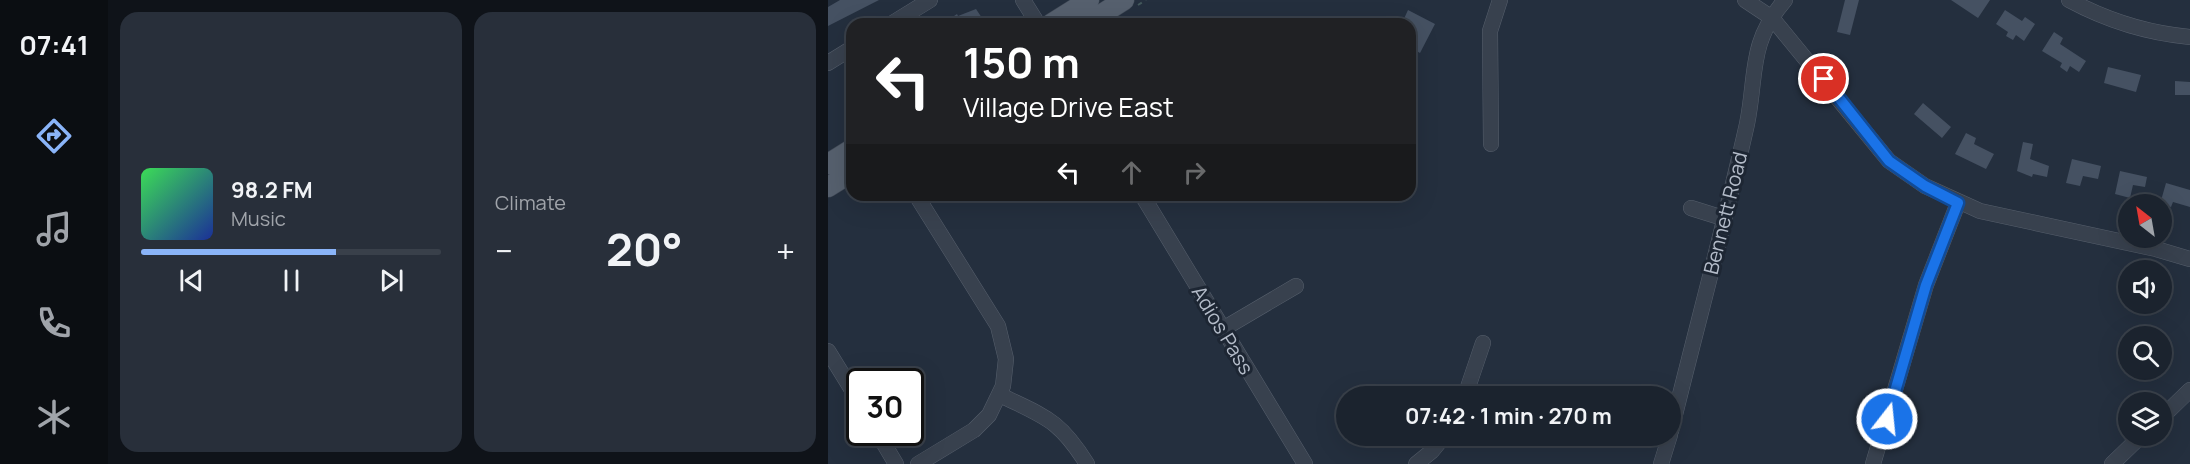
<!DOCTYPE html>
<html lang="en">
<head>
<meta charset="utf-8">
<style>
  body { margin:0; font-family:Manrope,sans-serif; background:#282f3a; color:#f1f3f6; height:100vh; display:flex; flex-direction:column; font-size:22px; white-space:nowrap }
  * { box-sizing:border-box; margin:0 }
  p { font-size:20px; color:#a0a4aa }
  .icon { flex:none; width:33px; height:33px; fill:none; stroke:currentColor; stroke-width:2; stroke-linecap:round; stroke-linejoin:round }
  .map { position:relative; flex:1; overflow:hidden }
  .panel { display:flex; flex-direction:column; gap:12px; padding:12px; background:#0f1319; width:720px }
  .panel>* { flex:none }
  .guide { position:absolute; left:18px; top:18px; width:570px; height:183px; border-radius:18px; box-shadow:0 6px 24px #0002,0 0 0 2px #39404a; background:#202124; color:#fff; overflow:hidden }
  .needle { width:39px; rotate:329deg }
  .fabs { position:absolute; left:1290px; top:194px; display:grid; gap:12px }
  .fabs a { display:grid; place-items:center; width:54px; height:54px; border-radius:50%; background:#1b232e; box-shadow:0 6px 24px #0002,0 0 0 2px #39404a; font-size:30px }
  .speed { position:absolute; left:18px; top:368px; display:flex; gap:12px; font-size:30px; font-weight:700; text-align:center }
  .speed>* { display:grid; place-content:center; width:78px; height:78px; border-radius:50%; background:#1b232e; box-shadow:0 6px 24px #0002,0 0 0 2px #39404a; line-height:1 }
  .speed .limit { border:3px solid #111; border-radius:9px; background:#fff; color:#111 }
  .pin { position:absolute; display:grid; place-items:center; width:51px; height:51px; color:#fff; margin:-26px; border:3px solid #fff; border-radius:50%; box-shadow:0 2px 6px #0007 }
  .me { position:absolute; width:66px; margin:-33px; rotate:16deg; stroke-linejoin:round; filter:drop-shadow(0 0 4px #0008) }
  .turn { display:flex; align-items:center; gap:21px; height:126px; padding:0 18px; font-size:27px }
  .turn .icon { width:78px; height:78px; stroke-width:2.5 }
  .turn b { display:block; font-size:42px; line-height:51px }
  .lanes { display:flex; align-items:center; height:57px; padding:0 18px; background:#0003; justify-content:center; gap:30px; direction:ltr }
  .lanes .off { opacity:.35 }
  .big { font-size:45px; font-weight:700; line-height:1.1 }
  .panel .widget { flex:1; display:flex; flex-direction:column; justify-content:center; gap:9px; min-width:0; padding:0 21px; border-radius:18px; background:#282f3a }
  .song { display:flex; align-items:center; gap:18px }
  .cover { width:72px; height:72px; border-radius:9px; background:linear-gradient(135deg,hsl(130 70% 55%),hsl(230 70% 35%)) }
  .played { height:6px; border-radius:3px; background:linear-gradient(90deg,#8ab4f8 65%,#39404a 65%) }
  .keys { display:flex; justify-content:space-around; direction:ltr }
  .heat { display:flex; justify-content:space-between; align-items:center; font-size:33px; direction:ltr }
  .panel .tiles { flex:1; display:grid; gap:12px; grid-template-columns:repeat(2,1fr) }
  .trip { position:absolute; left:508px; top:386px; width:345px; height:60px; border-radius:30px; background:#1b232e; box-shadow:0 6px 24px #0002,0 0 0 2px #39404a; font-weight:700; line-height:60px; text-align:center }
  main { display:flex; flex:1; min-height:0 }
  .dock { display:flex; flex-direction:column; width:108px; justify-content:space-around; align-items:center; background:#0b0e12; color:#a0a4aa }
  .dock .icon { width:42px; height:42px }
  .dock .active { color:#8ab4f8 }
  .dock b { font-size:27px; color:#f1f3f6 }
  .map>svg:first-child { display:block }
  .building { fill:#455162 }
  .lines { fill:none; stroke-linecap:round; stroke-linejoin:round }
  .minor-casing { stroke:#565f6c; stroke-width:16 }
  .major-casing { stroke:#414a57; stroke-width:21 }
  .path { stroke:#44595c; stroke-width:2; stroke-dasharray:4.5 4.5; stroke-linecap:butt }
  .minor { stroke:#38414e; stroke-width:15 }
  .major { stroke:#56606e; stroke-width:20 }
  .route-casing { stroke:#114b97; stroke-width:15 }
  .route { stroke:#1a73e8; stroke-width:10 }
  .labels { text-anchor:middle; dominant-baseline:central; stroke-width:6; stroke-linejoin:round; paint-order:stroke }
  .street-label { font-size:20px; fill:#b4bcc9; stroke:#1d2633 }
</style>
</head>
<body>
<main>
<nav class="dock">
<b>07:41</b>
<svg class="icon active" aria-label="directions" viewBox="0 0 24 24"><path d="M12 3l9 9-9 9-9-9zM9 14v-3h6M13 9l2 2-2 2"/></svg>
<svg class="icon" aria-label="music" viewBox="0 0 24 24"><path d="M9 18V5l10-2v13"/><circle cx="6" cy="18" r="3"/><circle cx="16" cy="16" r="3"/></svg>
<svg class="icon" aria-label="phone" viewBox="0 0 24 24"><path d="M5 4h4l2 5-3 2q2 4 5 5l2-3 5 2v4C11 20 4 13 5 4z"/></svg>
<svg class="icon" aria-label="climate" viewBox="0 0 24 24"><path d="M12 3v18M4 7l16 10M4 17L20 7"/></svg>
</nav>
<section class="panel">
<div class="tiles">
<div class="widget">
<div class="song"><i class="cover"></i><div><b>98.2 FM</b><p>Music</p></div></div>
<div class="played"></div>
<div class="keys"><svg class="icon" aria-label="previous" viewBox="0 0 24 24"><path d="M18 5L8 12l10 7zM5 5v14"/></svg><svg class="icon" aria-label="pause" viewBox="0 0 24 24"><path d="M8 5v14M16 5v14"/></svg><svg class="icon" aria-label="next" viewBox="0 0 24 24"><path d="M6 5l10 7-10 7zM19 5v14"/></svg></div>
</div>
<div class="widget"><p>Climate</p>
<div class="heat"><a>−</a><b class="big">20°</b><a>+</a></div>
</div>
</div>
</section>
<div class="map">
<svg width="1362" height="464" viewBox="0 0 1362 464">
  <rect width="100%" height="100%" fill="#242f3e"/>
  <path class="building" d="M 12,0 L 51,0 L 0,26 L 0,7 Z
    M 1017,0 L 1031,0 L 1022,35 L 1009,32 Z
    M 1123,0 L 1162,0 L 1150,18 Z
    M 148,9 L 156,21 L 152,24 L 114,24 L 129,14 L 130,16 Z
    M 580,10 L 607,24 L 592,53 L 582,47 L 582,24 L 574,23 Z
    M 1177,10 L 1194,21 L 1197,17 L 1207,24 L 1196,41 L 1188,35 L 1185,40 L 1178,36 L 1180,32 L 1168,24 Z
    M 1226,32 L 1235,38 L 1232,44 L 1258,61 L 1251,72 L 1242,66 L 1239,72 L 1232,67 L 1234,63 L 1214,51 Z
    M 1280,67 L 1313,75 L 1308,92 L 1276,83 Z
    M 1347,81 L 1362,82 L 1362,95 L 1347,95 Z
    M 1095,103 L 1123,127 L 1114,138 L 1086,114 Z
    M 1138,133 L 1148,138 L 1146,144 L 1166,154 L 1158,169 L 1127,154 Z
    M 1195,142 L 1205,144 L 1202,159 L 1221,166 L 1219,177 L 1205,174 L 1204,177 L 1189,171 Z
    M 1244,159 L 1273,166 L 1270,179 L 1255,176 L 1252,186 L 1238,183 Z
    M 1292,171 L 1319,177 L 1317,187 L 1305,185 L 1302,198 L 1287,194 Z
    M 1338,183 L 1362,190 L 1362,207 L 1345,202 L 1343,207 L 1332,204 Z"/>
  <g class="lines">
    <g class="minor-casing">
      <path id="minor" d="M 195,0 L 210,24
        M 917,0 L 944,18 L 1061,161 L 1097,186 L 1152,211 L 1328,249 L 1362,259
        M 1241,0 C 1280,21 1318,33 1362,37
        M 63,24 L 102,0
        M 0,63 L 24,48
        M 663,144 L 662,31 L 672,0
        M 88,195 L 170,326 L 178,359 L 175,386 L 161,415 L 146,430 L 90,464
        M 314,195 L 477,464
        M 863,208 L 895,218
        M 395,329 L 468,286
        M 0,351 L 32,403
        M 172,395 C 217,417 231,419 259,464
        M 637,396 L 655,343
        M 1334,417 L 1362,390
        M 843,431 C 868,329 896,227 919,124 C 929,75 920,43 957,0
        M 49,432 L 68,464
        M 588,464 L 604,451 L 617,435
        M 833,464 L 842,435
        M 1045,464 L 1098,285 L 1130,203
        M 1284,464 L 1314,435"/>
    </g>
    <g class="major-casing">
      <path id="major" d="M 223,24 L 261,0
        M 258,24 L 296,0
        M 0,164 L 24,149
        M 0,187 L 24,172"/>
    </g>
    <path class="path" d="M 310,5 L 318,0"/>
    <use href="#minor" class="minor"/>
    <use href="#major" class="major"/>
  </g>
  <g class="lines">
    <g class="route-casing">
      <path id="route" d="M 996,79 L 1061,161 L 1097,186 L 1130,203 L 1098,285 L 1059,419"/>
    </g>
    <use href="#route" class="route"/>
  </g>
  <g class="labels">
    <g class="street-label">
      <text transform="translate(897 213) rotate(-76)">Bennett Road</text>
      <text transform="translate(395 330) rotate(59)">Adios Pass</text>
    </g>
  </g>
</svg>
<div class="fabs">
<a><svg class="needle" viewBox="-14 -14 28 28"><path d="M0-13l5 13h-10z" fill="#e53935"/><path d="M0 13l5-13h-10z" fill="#a0a4aa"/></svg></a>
<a><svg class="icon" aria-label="sound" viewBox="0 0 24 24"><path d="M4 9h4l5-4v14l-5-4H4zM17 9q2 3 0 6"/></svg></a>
<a><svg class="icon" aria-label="search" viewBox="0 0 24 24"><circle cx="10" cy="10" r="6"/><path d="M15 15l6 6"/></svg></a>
<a><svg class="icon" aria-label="layers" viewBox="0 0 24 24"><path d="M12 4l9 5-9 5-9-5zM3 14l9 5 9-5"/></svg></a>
</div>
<div class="speed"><div class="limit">30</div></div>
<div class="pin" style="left:996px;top:79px;background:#d93025"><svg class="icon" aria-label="arrive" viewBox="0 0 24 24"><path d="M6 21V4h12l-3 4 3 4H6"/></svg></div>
<svg class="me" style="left:1059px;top:419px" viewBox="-20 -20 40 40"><circle r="17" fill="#1a73e8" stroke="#fff" stroke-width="3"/><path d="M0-11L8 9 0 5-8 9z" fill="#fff"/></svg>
<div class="trip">07:42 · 1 min · 270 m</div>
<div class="guide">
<div class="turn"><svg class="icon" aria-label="left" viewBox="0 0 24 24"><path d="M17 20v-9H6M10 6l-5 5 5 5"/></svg><div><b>150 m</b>Village Drive East</div></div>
<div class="lanes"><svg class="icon" aria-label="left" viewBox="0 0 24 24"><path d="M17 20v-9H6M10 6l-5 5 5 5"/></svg><svg class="icon off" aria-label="ahead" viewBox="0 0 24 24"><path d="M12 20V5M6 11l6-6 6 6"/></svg><svg class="icon off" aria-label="right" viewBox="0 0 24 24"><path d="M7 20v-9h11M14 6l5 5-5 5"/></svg></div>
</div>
</div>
</main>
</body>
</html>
